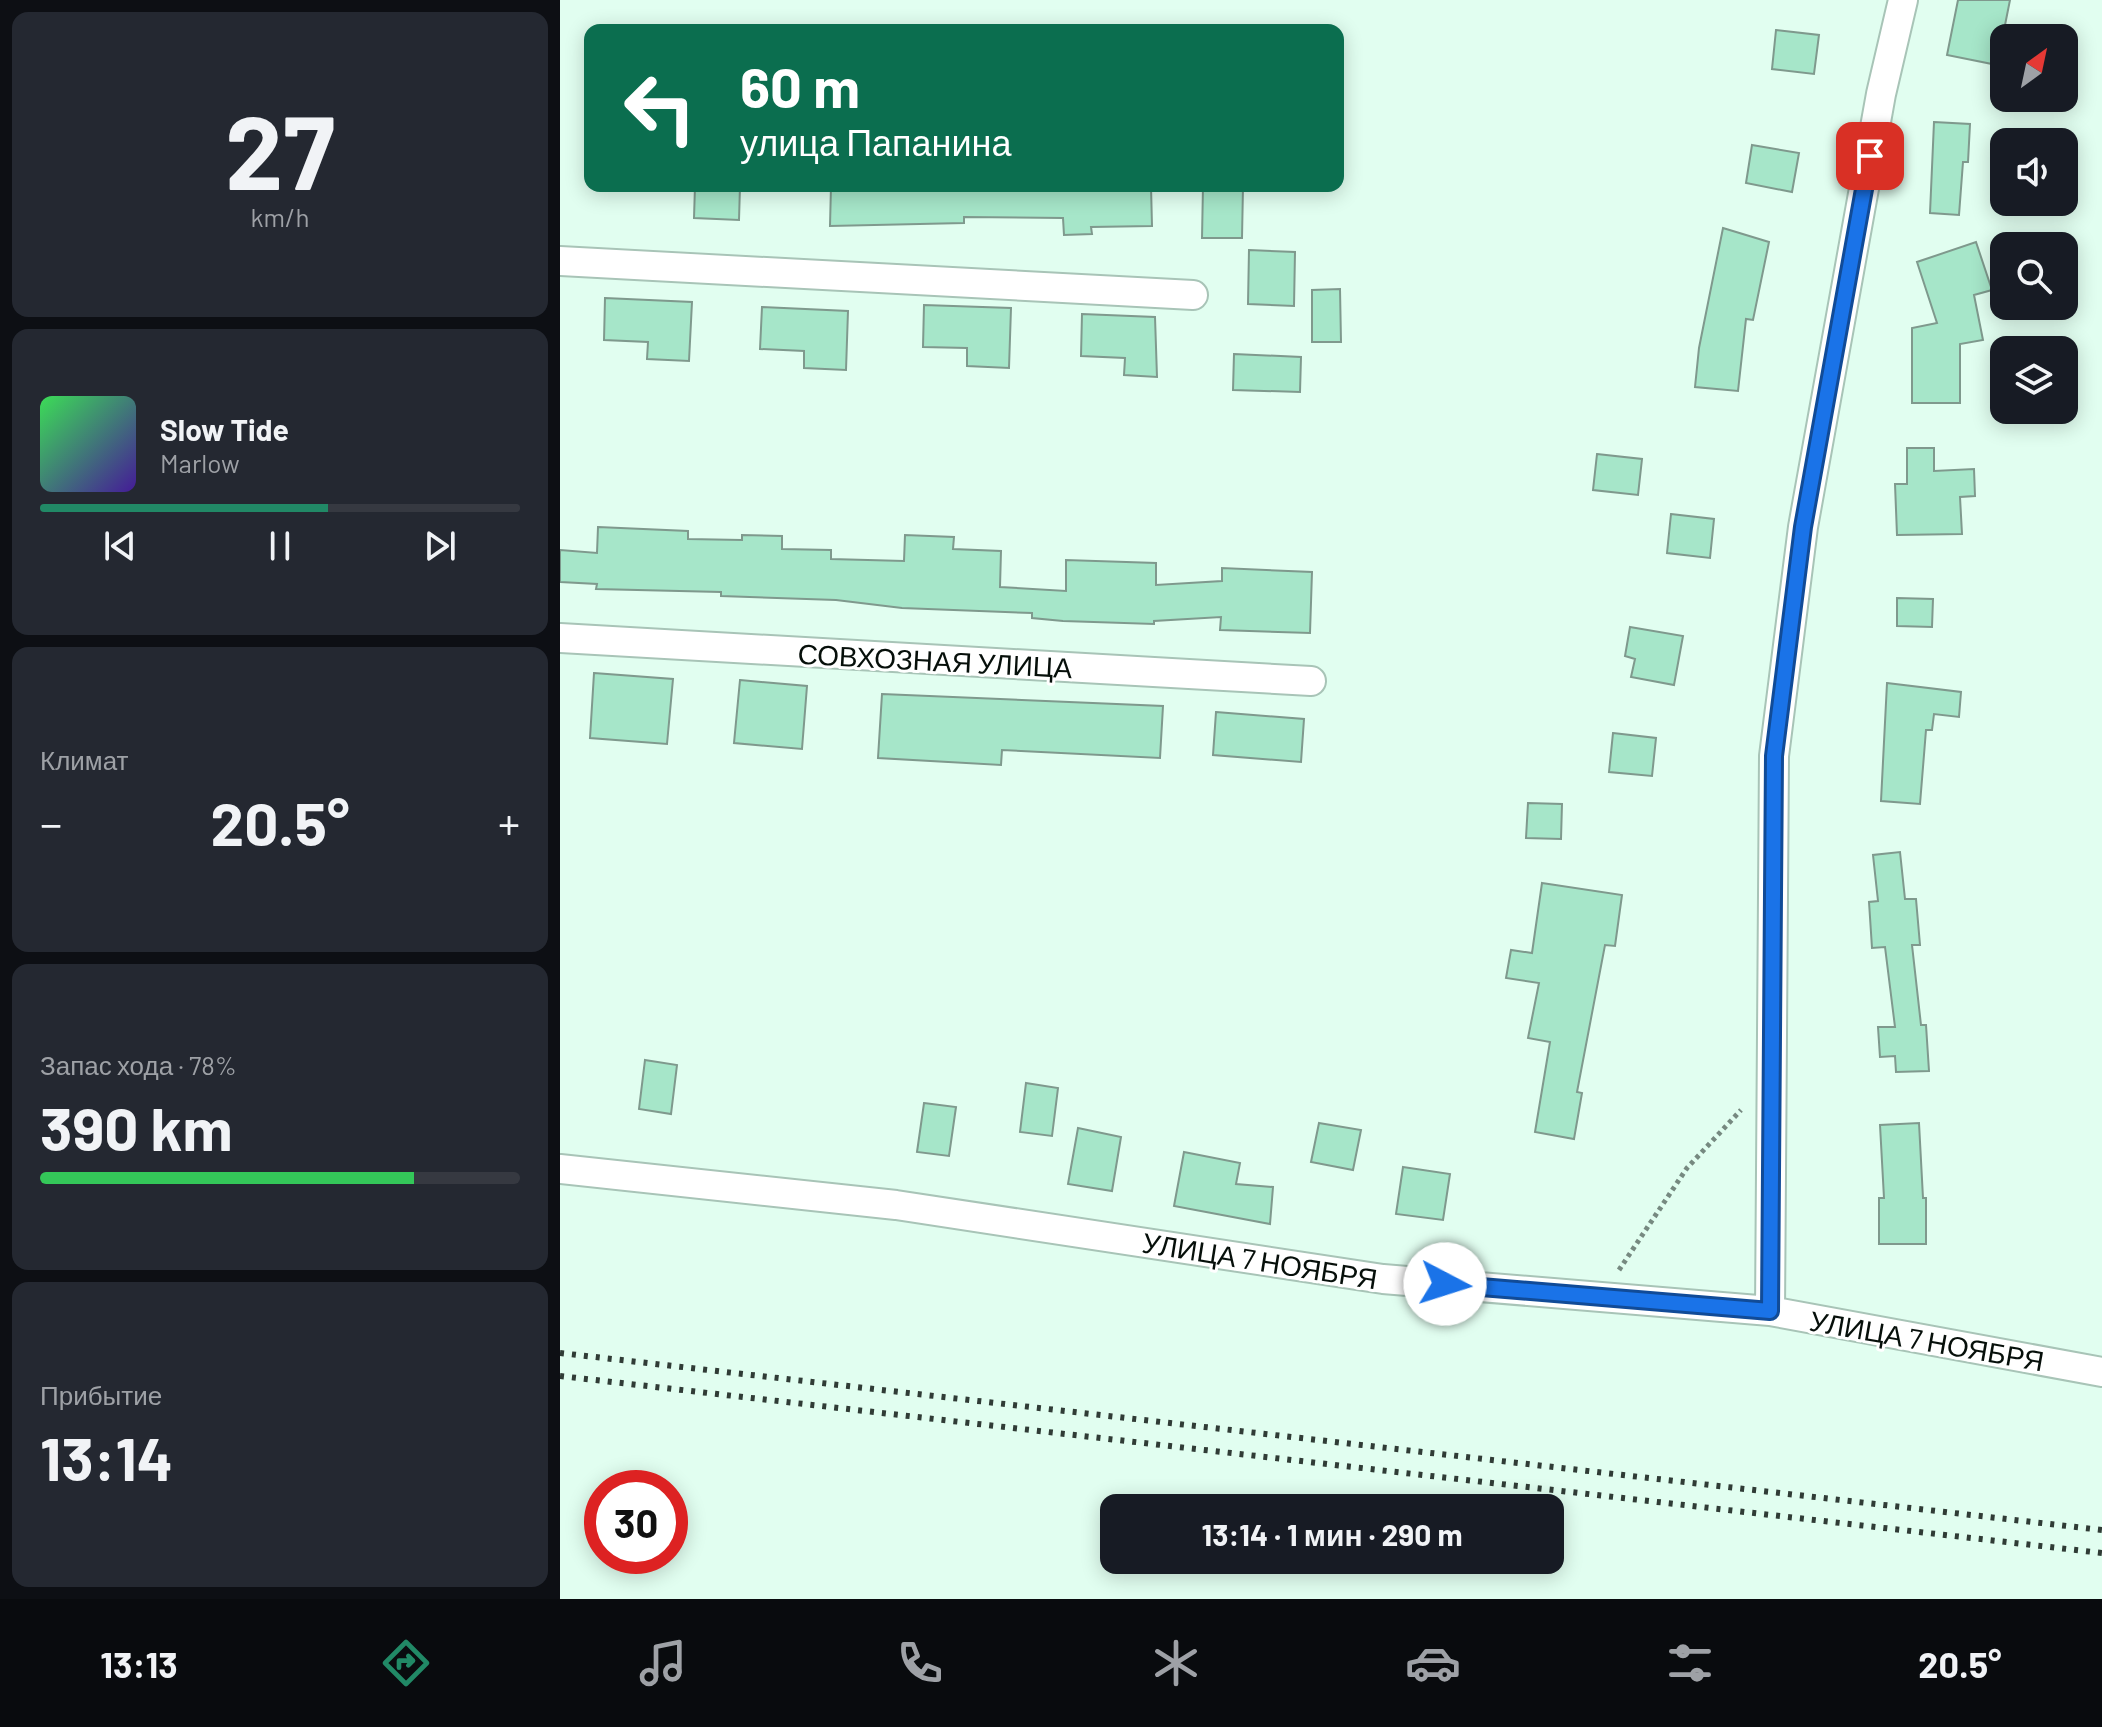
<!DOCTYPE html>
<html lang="ru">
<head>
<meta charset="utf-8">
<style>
  body { margin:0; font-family:Barlow,sans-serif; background:#242831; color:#f1f3f6; height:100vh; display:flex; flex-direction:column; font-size:30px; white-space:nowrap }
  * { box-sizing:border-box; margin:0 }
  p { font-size:26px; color:#9ea1a6 }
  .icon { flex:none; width:44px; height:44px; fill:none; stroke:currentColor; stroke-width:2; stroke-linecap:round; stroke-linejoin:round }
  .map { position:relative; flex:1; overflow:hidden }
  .panel { display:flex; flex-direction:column; gap:12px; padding:12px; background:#0d0f14; width:560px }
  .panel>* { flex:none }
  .hud { position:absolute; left:24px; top:24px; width:760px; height:168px; border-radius:16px; box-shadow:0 4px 20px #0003; background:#0b6e4f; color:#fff; overflow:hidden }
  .needle { width:52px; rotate:33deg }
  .buttons { position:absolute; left:1430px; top:24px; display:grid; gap:16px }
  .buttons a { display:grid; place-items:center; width:88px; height:88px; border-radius:16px; background:#171b24; box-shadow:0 4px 20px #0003; font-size:40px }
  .speed { position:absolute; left:24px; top:1470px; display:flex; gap:16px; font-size:40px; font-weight:700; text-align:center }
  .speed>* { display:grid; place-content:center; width:104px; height:104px; border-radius:50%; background:#171b24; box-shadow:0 4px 20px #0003; line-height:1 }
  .speed .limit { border:12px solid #d22; background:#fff; color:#111 }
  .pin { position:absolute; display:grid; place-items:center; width:68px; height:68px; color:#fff; margin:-34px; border-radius:16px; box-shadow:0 4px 12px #0006 }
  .me { position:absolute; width:88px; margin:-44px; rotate:95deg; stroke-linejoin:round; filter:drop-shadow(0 0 6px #0008) }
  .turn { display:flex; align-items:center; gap:28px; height:168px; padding:0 24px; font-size:36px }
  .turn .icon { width:104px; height:104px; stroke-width:2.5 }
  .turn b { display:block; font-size:56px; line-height:68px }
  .big { font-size:60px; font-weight:700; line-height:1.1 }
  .panel .card { flex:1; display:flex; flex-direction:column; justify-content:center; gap:12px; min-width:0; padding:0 28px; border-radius:16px; background:#242831 }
  .panel .dial { align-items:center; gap:0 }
  .dial b { font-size:104px; line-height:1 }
  .song { display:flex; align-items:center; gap:24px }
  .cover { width:96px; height:96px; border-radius:12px; background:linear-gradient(135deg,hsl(130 70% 55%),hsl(260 70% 35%)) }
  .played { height:8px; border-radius:4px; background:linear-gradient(90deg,#218966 60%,#363941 60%) }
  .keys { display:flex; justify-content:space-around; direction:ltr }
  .heat { display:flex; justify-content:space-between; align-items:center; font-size:44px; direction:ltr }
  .charge { height:12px; border-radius:6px; background:linear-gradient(90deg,#34c759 78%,#363941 0) }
  .trip { position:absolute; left:540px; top:1494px; width:464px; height:80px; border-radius:16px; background:#171b24; box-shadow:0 4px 20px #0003; font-weight:700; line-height:80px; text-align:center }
  .tab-bar { display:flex; height:128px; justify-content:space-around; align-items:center; background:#090b0e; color:#9ea1a6 }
  .tab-bar .icon { width:56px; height:56px }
  .tab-bar .selected { color:#218966 }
  .tab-bar b { font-size:36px; color:#f1f3f6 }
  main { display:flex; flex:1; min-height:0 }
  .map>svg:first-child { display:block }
  .building { fill:#a6e6c9; stroke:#7f998d; stroke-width:2 }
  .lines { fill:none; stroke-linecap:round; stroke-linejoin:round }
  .street-casing { stroke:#a8c4b7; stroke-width:32 }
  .path { stroke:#768980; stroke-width:5; stroke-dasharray:4 4; stroke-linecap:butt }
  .street { stroke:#fff; stroke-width:28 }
  .rail { stroke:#303c36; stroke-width:6; stroke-dasharray:4 8; stroke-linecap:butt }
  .route-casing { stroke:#114b97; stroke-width:20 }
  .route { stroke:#1a73e8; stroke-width:14 }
  .labels { text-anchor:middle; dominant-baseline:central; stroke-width:6; stroke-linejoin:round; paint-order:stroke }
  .street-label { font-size:28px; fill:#060f0a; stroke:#fff }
</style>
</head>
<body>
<main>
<section class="panel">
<div class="card dial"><b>27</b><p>km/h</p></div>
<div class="card">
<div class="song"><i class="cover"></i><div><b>Slow Tide</b><p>Marlow</p></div></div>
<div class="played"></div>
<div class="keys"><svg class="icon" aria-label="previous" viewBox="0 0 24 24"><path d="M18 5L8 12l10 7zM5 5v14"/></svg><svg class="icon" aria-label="pause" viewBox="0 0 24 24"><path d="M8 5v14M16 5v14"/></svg><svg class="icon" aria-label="next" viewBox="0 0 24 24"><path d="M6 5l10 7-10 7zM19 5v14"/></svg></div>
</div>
<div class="card"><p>Климат</p>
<div class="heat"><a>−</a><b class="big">20.5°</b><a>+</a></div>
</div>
<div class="card"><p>Запас хода · 78%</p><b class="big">390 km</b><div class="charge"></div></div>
<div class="card"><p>Прибытие</p><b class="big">13:14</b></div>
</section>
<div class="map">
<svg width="1542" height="1599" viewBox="0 0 1542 1599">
  <rect width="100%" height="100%" fill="#e1fef0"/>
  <path class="building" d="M 1398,0 L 1450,0 L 1437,65 L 1387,55 Z
    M 1216,30 L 1259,35 L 1254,74 L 1212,69 Z
    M 1374,122 L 1410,124 L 1408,162 L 1403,162 L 1399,215 L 1370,213 Z
    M 1192,145 L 1239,153 L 1232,192 L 1186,183 Z
    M 135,186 L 180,186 L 179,220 L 134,218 Z
    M 271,186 L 591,186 L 592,226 L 531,227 L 532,234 L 504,235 L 503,218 L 404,217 L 404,223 L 270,226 Z
    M 643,186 L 683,187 L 682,238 L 642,238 Z
    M 1163,228 L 1209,242 L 1193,320 L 1186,319 L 1178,391 L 1135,387 L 1139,348 Z
    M 1416,242 L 1432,290 L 1414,295 L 1423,340 L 1400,344 L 1400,403 L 1352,403 L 1352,328 L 1377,323 L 1357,262 Z
    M 689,250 L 735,252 L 734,306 L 688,304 Z
    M 780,289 L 781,342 L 752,342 L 752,290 Z
    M 45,298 L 132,302 L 129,361 L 87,359 L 88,342 L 44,340 Z
    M 364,305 L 451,308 L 449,368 L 407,366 L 407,348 L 363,347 Z
    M 202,307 L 288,311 L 286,370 L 244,368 L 244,351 L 200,349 Z
    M 522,314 L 595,317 L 597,377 L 564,375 L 565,358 L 521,356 Z
    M 674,354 L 741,357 L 740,392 L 673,390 Z
    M 1347,448 L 1374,448 L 1374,471 L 1414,469 L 1415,496 L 1400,497 L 1402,534 L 1337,535 L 1335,484 L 1347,484 Z
    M 1037,454 L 1082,459 L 1078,495 L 1033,490 Z
    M 1111,514 L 1154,519 L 1150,558 L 1107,553 Z
    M 38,527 L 128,531 L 128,539 L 182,540 L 182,535 L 222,536 L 222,549 L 271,550 L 271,559 L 344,561 L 345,535 L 394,537 L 393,549 L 441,551 L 440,587 L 506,591 L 506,560 L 596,563 L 596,585 L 662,581 L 662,568 L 752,572 L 750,633 L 660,630 L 661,617 L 594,621 L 594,624 L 503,621 L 472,618 L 472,613 L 342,608 L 276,600 L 161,596 L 161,592 L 36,589 L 37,584 L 0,582 L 0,550 L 37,553 Z
    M 1337,598 L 1373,599 L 1372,627 L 1337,626 Z
    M 1070,627 L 1123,636 L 1114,685 L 1071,677 L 1075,659 L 1065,656 Z
    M 34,673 L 113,679 L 107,744 L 30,738 Z
    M 180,680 L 247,686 L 242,749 L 174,743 Z
    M 1327,683 L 1401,692 L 1399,717 L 1374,714 L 1372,730 L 1366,730 L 1360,804 L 1321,801 Z
    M 322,694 L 603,706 L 600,758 L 442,750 L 441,765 L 318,758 Z
    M 656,712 L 744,719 L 741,762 L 653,755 Z
    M 1053,733 L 1096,738 L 1092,776 L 1049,772 Z
    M 968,803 L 1002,804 L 1001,839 L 966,838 Z
    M 1340,852 L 1345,899 L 1356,899 L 1360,945 L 1352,945 L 1361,1025 L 1366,1025 L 1369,1071 L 1336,1072 L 1335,1056 L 1320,1057 L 1318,1027 L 1335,1027 L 1325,947 L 1312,948 L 1309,902 L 1318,901 L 1313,855 Z
    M 982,883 L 1062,895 L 1055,946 L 1045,945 L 1017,1092 L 1022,1093 L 1014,1139 L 975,1132 L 990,1042 L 968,1038 L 979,983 L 946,978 L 951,950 L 972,953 Z
    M 85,1060 L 117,1065 L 111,1114 L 79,1109 Z
    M 466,1083 L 498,1088 L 492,1136 L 460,1132 Z
    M 364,1103 L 396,1107 L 389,1156 L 357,1152 Z
    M 759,1123 L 801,1130 L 793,1170 L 751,1162 Z
    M 1359,1123 L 1363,1198 L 1366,1198 L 1366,1244 L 1319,1244 L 1319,1198 L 1324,1198 L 1320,1125 Z
    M 518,1128 L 561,1137 L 552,1191 L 508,1184 Z
    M 624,1152 L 680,1163 L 676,1184 L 713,1187 L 710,1224 L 614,1206 Z
    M 843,1167 L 890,1174 L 883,1220 L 836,1214 Z"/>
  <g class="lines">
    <g class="street-casing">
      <path id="street" d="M 0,261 L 633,295
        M 0,638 L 751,681
        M 0,1169 L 336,1205 L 823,1279 L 1210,1311 L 1542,1372
        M 1210,1311 L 1214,756 L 1243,527 L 1321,94 L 1343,0"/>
    </g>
    <path class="path" d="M 1059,1270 L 1127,1168 L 1181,1110"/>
    <use href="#street" class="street"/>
    <path class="rail" d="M 0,1353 L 1542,1530
      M 0,1376 L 1542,1553"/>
  </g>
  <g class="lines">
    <g class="route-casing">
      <path id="route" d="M 885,1284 L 1210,1311 L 1214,756 L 1243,527 L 1310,156"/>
    </g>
    <use href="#route" class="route"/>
  </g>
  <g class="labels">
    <g class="street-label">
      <text transform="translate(375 660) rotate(3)">СОВХОЗНАЯ УЛИЦА</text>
      <text transform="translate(700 1260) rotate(9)">УЛИЦА 7 НОЯБРЯ</text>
      <text transform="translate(1367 1340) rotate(10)">УЛИЦА 7 НОЯБРЯ</text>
    </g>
  </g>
</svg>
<div class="buttons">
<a><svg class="needle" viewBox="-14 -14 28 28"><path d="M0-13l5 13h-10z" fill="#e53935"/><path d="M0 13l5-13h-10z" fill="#9ea1a6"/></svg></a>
<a><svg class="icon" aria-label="sound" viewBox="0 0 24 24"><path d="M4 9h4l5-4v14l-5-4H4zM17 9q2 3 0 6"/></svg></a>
<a><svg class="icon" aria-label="search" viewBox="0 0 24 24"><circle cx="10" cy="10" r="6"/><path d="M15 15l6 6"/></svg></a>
<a><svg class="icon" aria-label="layers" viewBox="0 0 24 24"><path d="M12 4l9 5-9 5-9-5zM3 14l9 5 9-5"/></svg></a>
</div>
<div class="speed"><div class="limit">30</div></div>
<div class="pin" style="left:1310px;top:156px;background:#d93025"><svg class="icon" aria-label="arrive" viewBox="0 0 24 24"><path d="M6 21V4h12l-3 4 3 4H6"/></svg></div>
<svg class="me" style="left:885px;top:1284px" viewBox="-20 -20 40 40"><circle r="19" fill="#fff"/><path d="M0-13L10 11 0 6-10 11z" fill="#1a73e8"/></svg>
<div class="trip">13:14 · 1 мин · 290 m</div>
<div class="hud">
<div class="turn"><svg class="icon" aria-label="left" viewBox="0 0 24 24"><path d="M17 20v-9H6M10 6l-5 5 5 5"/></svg><div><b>60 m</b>улица Папанина</div></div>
</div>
</div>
</main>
<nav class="tab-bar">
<b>13:13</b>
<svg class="icon selected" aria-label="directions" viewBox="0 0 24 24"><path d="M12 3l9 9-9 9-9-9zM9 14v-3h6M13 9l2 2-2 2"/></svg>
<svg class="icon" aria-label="music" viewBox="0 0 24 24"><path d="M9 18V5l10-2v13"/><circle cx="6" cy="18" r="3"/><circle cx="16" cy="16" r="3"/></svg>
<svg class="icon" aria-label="phone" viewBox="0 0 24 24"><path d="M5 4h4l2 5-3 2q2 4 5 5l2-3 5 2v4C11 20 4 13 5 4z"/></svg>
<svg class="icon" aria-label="climate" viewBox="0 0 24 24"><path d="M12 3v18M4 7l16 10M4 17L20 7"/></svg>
<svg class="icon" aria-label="car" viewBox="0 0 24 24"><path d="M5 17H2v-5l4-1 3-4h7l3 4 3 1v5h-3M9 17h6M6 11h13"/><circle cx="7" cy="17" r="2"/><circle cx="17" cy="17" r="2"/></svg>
<svg class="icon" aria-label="filters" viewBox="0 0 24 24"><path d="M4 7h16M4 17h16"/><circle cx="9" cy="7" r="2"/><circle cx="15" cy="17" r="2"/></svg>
<b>20.5°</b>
</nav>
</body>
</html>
